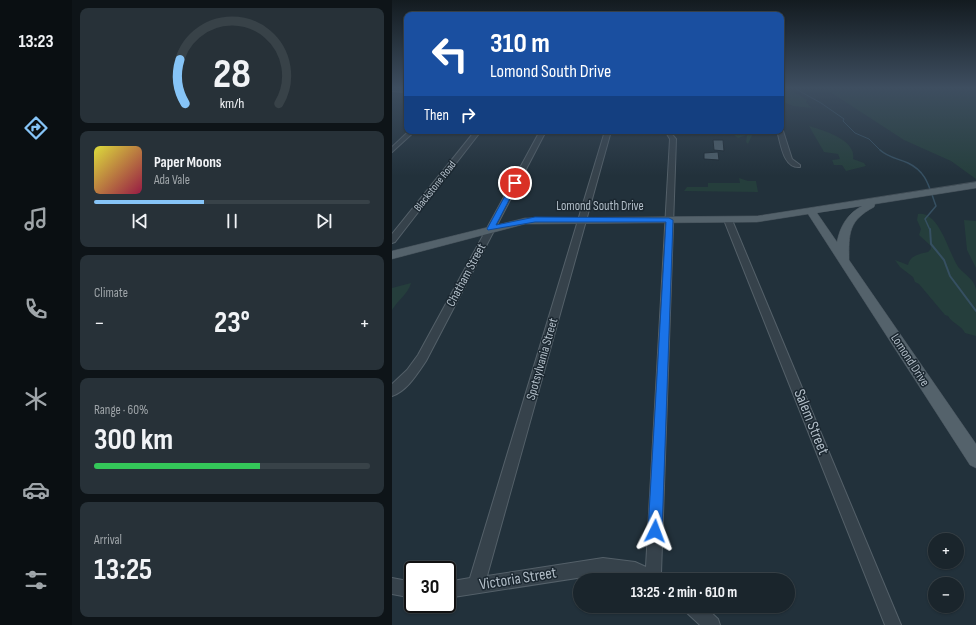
<!DOCTYPE html>
<html lang="en">
<head>
<meta charset="utf-8">
<style>
  body { margin:0; font-family:"Sofia Sans Condensed",sans-serif; background:#273138; color:#f1f3f6; height:100vh; display:flex; flex-direction:column; font-size:15px; white-space:nowrap }
  * { box-sizing:border-box; margin:0 }
  p { font-size:13px; color:#9fa5a9 }
  .icon { flex:none; width:22px; height:22px; fill:none; stroke:currentColor; stroke-width:2; stroke-linecap:round; stroke-linejoin:round }
  .map { position:relative; flex:1; overflow:hidden }
  .drawer { display:flex; flex-direction:column; gap:8px; padding:8px; background:#0e1418; width:320px }
  .drawer>* { flex:none }
  .guide { position:absolute; left:12px; top:12px; width:380px; height:122px; border-radius:8px; box-shadow:0 1px 3px #0004,0 0 0 1px #384248; background:#1a4fa0; color:#fff; overflow:hidden }
  .fabs { position:absolute; left:536px; top:533px; display:grid; gap:8px }
  .fabs a { display:grid; place-items:center; width:36px; height:36px; border-radius:50%; background:#1a252c; box-shadow:0 1px 3px #0004,0 0 0 1px #384248; font-size:20px }
  .speed { position:absolute; left:12px; top:561px; display:flex; gap:8px; font-size:20px; font-weight:700; text-align:center }
  .speed>* { display:grid; place-content:center; width:52px; height:52px; border-radius:50%; background:#1a252c; box-shadow:0 1px 3px #0004,0 0 0 1px #384248; line-height:1 }
  .speed .limit { border:2px solid #111; border-radius:6px; background:#fff; color:#111 }
  .pin { position:absolute; display:grid; place-items:center; width:34px; height:34px; color:#fff; margin:-17px; border:2px solid #fff; border-radius:50%; box-shadow:0 1px 4px #0007 }
  .me { position:absolute; width:44px; margin:-22px; rotate:3deg; stroke-linejoin:round; filter:drop-shadow(0 0 3px #0008) }
  .turn { display:flex; align-items:center; gap:14px; height:84px; padding:0 20px; font-size:18px }
  .turn .icon { width:52px; height:52px; stroke-width:2.5 }
  .turn b { display:block; font-size:28px; line-height:34px }
  .then { display:flex; align-items:center; height:38px; padding:0 20px; background:#0003; gap:8px; font-size:15px }
  .big { font-size:30px; font-weight:700; line-height:1.1 }
  .drawer .card { flex:1; display:flex; flex-direction:column; justify-content:center; gap:6px; min-width:0; padding:0 14px; border-radius:8px; background:#273138 }
  .drawer .dial { align-items:center; gap:0 }
  .dial svg { height:104px; overflow:visible; fill:none; stroke:#384248; stroke-width:7; stroke-linecap:round; text-anchor:middle }
  .dial text { fill:#f1f3f6; stroke:none }
  .song { display:flex; align-items:center; gap:12px }
  .cover { width:48px; height:48px; border-radius:6px; background:linear-gradient(135deg,hsl(60 70% 55%),hsl(340 70% 35%)) }
  .played { height:4px; border-radius:2px; background:linear-gradient(90deg,#86c4f7 40%,#384248 40%) }
  .keys { display:flex; justify-content:space-around; direction:ltr }
  .heat { display:flex; justify-content:space-between; align-items:center; font-size:22px; direction:ltr }
  .charge { height:6px; border-radius:3px; background:linear-gradient(90deg,#34c759 60%,#384248 0) }
  .trip { position:absolute; left:181px; top:573px; width:222px; height:40px; border-radius:20px; background:#1a252c; box-shadow:0 1px 3px #0004,0 0 0 1px #384248; font-weight:700; line-height:40px; text-align:center }
  main { display:flex; flex:1; min-height:0 }
  .dock { display:flex; flex-direction:column; width:72px; justify-content:space-around; align-items:center; background:#0a0f12; color:#9fa5a9 }
  .dock .icon { width:28px; height:28px }
  .dock .selected { color:#86c4f7 }
  .dock b { font-size:18px; color:#f1f3f6 }
  .map>svg:first-child { display:block }
  .green { fill:#253e3c }
  .lines { fill:none; stroke-linecap:round; stroke-linejoin:round }
  .stream-far2 { stroke:#365062; stroke-width:1 }
  .stream-far1 { stroke:#365062; stroke-width:1.5 }
  .stream { stroke:#365062; stroke-width:2 }
  .building { fill:#4d5e69; stroke:#1d2932 }
  .minor-casing { stroke:#546069; stroke-width:2 }
  .major-casing { stroke:#424e57; stroke-width:1 }
  .minor { fill:#36424b; fill-rule:evenodd }
  .major { fill:#54626b; fill-rule:evenodd }
  .route { fill:#1a73e8; stroke:#114b97 }
  .labels { text-anchor:middle; dominant-baseline:central; stroke-width:3; stroke-linejoin:round; paint-order:stroke }
  .far-street-label { font-size:11px; fill:#b1bdc7; stroke:#1b2730 }
  .street-label { font-size:13px; fill:#b1bdc7; stroke:#1b2730 }
  .near-street-label { font-size:16px; fill:#b1bdc7; stroke:#1b2730 }
</style>
</head>
<body>
<main>
<nav class="dock">
<b>13:23</b>
<svg class="icon selected" aria-label="directions" viewBox="0 0 24 24"><path d="M12 3l9 9-9 9-9-9zM9 14v-3h6M13 9l2 2-2 2"/></svg>
<svg class="icon" aria-label="music" viewBox="0 0 24 24"><path d="M9 18V5l10-2v13"/><circle cx="6" cy="18" r="3"/><circle cx="16" cy="16" r="3"/></svg>
<svg class="icon" aria-label="phone" viewBox="0 0 24 24"><path d="M5 4h4l2 5-3 2q2 4 5 5l2-3 5 2v4C11 20 4 13 5 4z"/></svg>
<svg class="icon" aria-label="climate" viewBox="0 0 24 24"><path d="M12 3v18M4 7l16 10M4 17L20 7"/></svg>
<svg class="icon" aria-label="car" viewBox="0 0 24 24"><path d="M5 17H2v-5l4-1 3-4h7l3 4 3 1v5h-3M9 17h6M6 11h13"/><circle cx="7" cy="17" r="2"/><circle cx="17" cy="17" r="2"/></svg>
<svg class="icon" aria-label="filters" viewBox="0 0 24 24"><path d="M4 7h16M4 17h16"/><circle cx="9" cy="7" r="2"/><circle cx="15" cy="17" r="2"/></svg>
</nav>
<section class="drawer">
<div class="card dial"><svg viewBox="0 0 100 80">
<path d="M14 69A42 42 0 1 1 86 69"/>
<path d="M14 69A42 42 0 0 1 10 35" stroke="#86c4f7"/>
<text x="50" y="56" font-size="32" font-weight="700">28</text>
<text x="50" y="72" font-size="11">km/h</text>
</svg></div>
<div class="card">
<div class="song"><i class="cover"></i><div><b>Paper Moons</b><p>Ada Vale</p></div></div>
<div class="played"></div>
<div class="keys"><svg class="icon" aria-label="previous" viewBox="0 0 24 24"><path d="M18 5L8 12l10 7zM5 5v14"/></svg><svg class="icon" aria-label="pause" viewBox="0 0 24 24"><path d="M8 5v14M16 5v14"/></svg><svg class="icon" aria-label="next" viewBox="0 0 24 24"><path d="M6 5l10 7-10 7zM19 5v14"/></svg></div>
</div>
<div class="card"><p>Climate</p>
<div class="heat"><a>−</a><b class="big">23°</b><a>+</a></div>
</div>
<div class="card"><p>Range · 60%</p><b class="big">300 km</b><div class="charge"></div></div>
<div class="card"><p>Arrival</p><b class="big">13:25</b></div>
</section>
<div class="map">
<svg width="584" height="625" viewBox="0 0 584 625">
  <rect width="100%" height="100%" fill="#22313b"/>
  <path class="green" d="M 389,88 C 400,88 407,97 416,100 L 414,101 L 414,103 L 417,104 L 416,105 L 420,108 L 401,106 L 389,101 Z
    M 432,88 L 584,88 L 584,179 L 559,161 L 512,140 Z
    M 417,126 C 431,130 465,140 461,159 L 472,163 L 474,166 L 454,171 L 450,165 L 442,165 L 440,160 L 448,159 L 446,154 L 432,152 Z
    M 283,131 L 361,131 L 361,133 L 356,144 L 354,142 L 355,135 L 346,138 C 344,137 342,134 339,134 C 326,131 291,139 283,131 Z
    M 347,178 L 356,181 L 364,181 L 366,192 L 292,191 L 295,187 L 316,187 L 316,183 L 348,183 Z
    M 526,214 C 548,211 557,255 567,268 C 573,275 582,279 584,289 C 584,304 584,321 584,336 L 573,333 C 569,325 561,324 556,316 L 553,315 L 527,284 L 523,282 L 521,277 L 508,267 L 503,260 L 516,265 C 518,255 528,254 536,252 L 539,249 L 539,246 L 527,235 L 529,229 L 525,220 Z
    M 572,220 L 584,221 L 584,268 L 575,250 Z
    M 19,283 C 16,294 6,300 0,310 L 0,288 Z"/>
  <g class="lines">
    <path class="stream-far2" d="M 402,88 L 429,103 L 452,119 L 451,121 L 463,133 L 477,139 L 489,151"/>
    <path class="stream-far1" d="M 488,150 C 497,158 505,158 516,163 C 535,172 537,187 544,206 L 533,219 L 538,230"/>
    <path class="stream" d="M 538,229 L 539,244 L 552,260 L 558,276 L 584,311"/>
  </g>
  <path class="building" d="M 321,140 L 331,140 L 332,151 L 322,150 Z
    M 326,152 L 327,160 L 312,159 L 312,153 Z"/>
  <g class="lines">
    <g class="minor-casing">
      <path id="minor" d="M 0,88 L 15,88 L 15,92 L 0,91 Z
        M 389,129 L 391,131 L 400,159 L 408,165 L 408,167 C 391,169 389,143 385,131 L 389,131 Z
        M 17,131 L 23,131 L 0,152 L 0,147 Z
        M 83,131 L 89,131 L 3,242 L 0,243 L 0,234 Z
        M 148,131 L 154,131 L 34,361 C 25,374 15,391 0,396 L 0,384 L 15,370 L 26,355 Z
        M 213,131 L 219,131 L 95,576 L 211,558 L 243,562 L 254,567 L 278,139 L 275,134 L 268,131 L 277,131 L 284,139 L 269,573 L 273,574 L 275,580 L 248,580 L 243,578 L 211,574 L 55,598 L 55,582 L 78,578 Z
        M 333,218 L 336,218 L 340,220 L 509,625 L 493,625 L 332,220 Z
        M 0,578 L 21,582 L 21,598 L 0,594 Z
        M 292,606 L 312,606 L 326,619 L 328,625 L 308,625 L 294,612 Z"/>
    </g>
    <g class="major-casing">
      <path id="major" d="M 584,182 L 584,188 L 483,204 L 482,207 C 456,221 457,233 457,260 L 584,444 L 584,468 L 578,465 L 416,214 L 365,222 L 133,224 L 0,259 L 0,251 L 133,218 L 365,216 ZM 470,206 C 456,213 448,226 445,242 L 425,213 Z"/>
    </g>
    <use href="#minor" class="minor"/>
    <use href="#major" class="major"/>
  </g>
  <linearGradient id="sky" x2="0" y2="1"><stop stop-color="#131b20"/><stop offset="0.5" stop-color="#3e4e60"/><stop offset="1" stop-color="#3e4e60" stop-opacity="0"/></linearGradient>
  <rect width="584" height="176" fill="url(#sky)"/>
  <path class="route" d="M 123,181 L 126,183 L 104,225 L 143,217 L 277,218 L 281,220 L 270,531 L 268,536 L 263,538 L 258,536 L 256,531 L 274,222 L 143,222 L 96,230 L 95,229 L 120,183 Z"/>
  <g class="labels">
    <g class="far-street-label">
      <text transform="translate(43 186) rotate(-52)">Blackstone Road</text>
    </g>
    <g class="street-label">
      <text x="208" y="206">Lomond South Drive</text>
      <text transform="translate(74 275) rotate(-62)">Chatham Street</text>
      <text transform="translate(150 359) rotate(-74)">Spotsylvania Street</text>
      <text transform="translate(518 360) rotate(57)">Lomond Drive</text>
    </g>
    <g class="near-street-label">
      <text transform="translate(419 422) rotate(68)">Salem Street</text>
      <text transform="translate(126 579) rotate(-9)">Victoria Street</text>
    </g>
  </g>
</svg>
<div class="fabs">
<a>+</a>
<a>−</a>
</div>
<div class="speed"><div class="limit">30</div></div>
<div class="pin" style="left:123px;top:183px;background:#d93025"><svg class="icon" aria-label="arrive" viewBox="0 0 24 24"><path d="M6 21V4h12l-3 4 3 4H6"/></svg></div>
<svg class="me" style="left:263px;top:531px" viewBox="-20 -20 40 40"><path d="M0-17L14 15 0 8-14 15z" fill="#1a73e8" stroke="#fff" stroke-width="4"/></svg>
<div class="trip">13:25 · 2 min · 610 m</div>
<div class="guide">
<div class="turn"><svg class="icon" aria-label="left" viewBox="0 0 24 24"><path d="M17 20v-9H6M10 6l-5 5 5 5"/></svg><div><b>310 m</b>Lomond South Drive</div></div>
<div class="then">Then<svg class="icon" aria-label="right" viewBox="0 0 24 24"><path d="M7 20v-9h11M14 6l5 5-5 5"/></svg></div>
</div>
</div>
</main>
</body>
</html>
